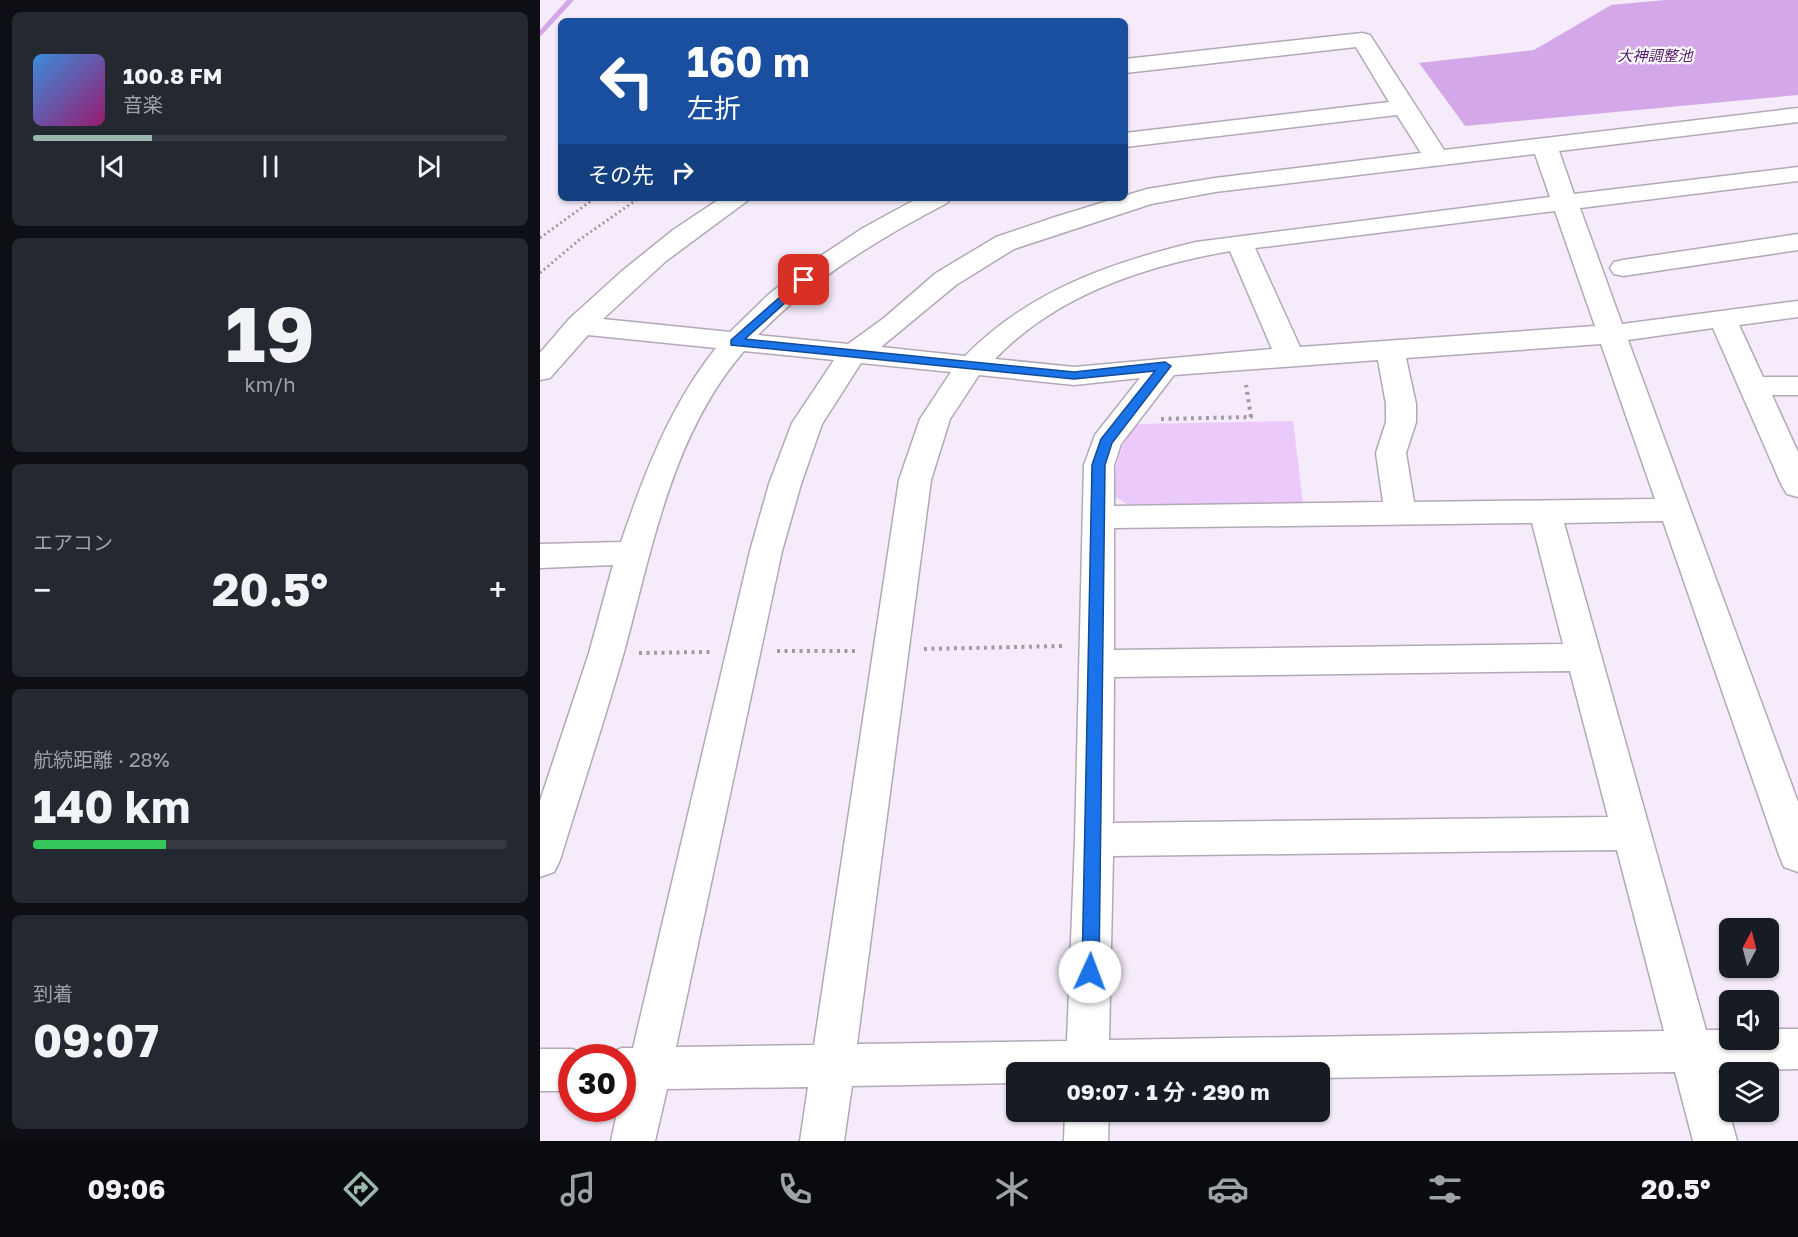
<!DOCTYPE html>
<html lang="ja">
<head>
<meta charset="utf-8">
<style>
  body { margin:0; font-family:"Golos Text","Noto Sans JP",sans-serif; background:#242831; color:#f1f3f6; height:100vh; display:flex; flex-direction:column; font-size:22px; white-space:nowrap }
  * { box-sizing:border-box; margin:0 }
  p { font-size:20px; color:#9ea1a6 }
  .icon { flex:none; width:33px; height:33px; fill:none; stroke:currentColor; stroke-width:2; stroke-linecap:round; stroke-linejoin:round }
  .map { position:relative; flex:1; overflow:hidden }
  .details { display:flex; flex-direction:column; gap:12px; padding:12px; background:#0d0f14; width:540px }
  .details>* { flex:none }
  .banner { position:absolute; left:18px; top:18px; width:570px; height:183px; border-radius:9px; box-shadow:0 2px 4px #0004; background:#1a4fa0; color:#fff; overflow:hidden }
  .needle { width:39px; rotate:7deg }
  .tools { position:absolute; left:1179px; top:918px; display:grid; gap:12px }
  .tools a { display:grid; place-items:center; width:60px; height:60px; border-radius:9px; background:#171b24; box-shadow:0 2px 4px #0004; font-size:30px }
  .speed { position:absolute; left:18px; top:1044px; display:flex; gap:12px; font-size:30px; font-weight:700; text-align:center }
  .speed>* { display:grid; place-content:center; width:78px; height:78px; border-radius:50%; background:#171b24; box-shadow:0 2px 4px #0004; line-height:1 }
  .speed .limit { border:9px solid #d22; background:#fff; color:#111 }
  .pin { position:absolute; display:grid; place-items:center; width:51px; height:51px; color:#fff; margin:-26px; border-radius:12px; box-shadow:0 3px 9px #0006 }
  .me { position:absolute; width:66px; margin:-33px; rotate:2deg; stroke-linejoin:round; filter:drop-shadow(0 0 4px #0008) }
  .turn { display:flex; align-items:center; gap:21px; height:126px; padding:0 30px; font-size:27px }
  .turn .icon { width:78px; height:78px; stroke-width:2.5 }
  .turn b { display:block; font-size:42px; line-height:51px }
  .then { display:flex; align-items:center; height:57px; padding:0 30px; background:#0003; gap:12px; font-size:22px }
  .big { font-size:45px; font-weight:700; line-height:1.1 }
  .details .tile { flex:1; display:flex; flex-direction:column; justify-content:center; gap:9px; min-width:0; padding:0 21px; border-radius:9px; background:#242831 }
  .details .dial { align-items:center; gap:0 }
  .dial b { font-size:78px; line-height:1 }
  .song { display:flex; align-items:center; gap:18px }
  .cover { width:72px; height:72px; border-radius:9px; background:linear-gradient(135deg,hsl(210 70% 55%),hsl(320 70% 35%)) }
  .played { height:6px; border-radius:3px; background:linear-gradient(90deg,#9bb6ad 25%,#363941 25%) }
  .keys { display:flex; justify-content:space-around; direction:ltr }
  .heat { display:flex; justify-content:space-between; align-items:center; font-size:33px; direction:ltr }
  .charge { height:9px; border-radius:4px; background:linear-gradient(90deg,#34c759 28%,#363941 0) }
  .trip { position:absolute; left:466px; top:1062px; width:324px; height:60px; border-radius:9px; background:#171b24; box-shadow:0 2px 4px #0004; font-weight:700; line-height:60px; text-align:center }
  .tab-bar { display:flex; height:96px; justify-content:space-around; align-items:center; background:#090b0e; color:#9ea1a6 }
  .tab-bar .icon { width:42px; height:42px }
  .tab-bar .on { color:#9bb6ad }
  .tab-bar b { font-size:27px; color:#f1f3f6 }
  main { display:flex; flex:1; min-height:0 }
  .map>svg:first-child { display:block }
  .green { fill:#ebc9fb }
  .water { fill:#d4a8e8 }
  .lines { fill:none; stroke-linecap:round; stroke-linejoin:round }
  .stream { fill:#d4a8e8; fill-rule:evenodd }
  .minor-casing { stroke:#b2a9b6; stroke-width:3 }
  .path-far1 { stroke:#a19aa4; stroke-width:3; stroke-dasharray:2 3; stroke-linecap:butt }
  .path { stroke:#a19aa4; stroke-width:4; stroke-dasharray:3 4.5; stroke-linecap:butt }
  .minor { fill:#fff; fill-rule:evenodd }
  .route { fill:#1a73e8; stroke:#114b97; stroke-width:1.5 }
  .labels { text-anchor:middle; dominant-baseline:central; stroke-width:4.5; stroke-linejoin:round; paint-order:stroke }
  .far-water-label { font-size:15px; font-style:italic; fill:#4f1964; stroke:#fefcff }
</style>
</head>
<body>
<main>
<section class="details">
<div class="tile">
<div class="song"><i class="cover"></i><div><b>100.8 FM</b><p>音楽</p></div></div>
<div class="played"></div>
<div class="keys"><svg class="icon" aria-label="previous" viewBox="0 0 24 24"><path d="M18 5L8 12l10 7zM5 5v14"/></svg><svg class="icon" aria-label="pause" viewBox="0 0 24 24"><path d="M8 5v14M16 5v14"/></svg><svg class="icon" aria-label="next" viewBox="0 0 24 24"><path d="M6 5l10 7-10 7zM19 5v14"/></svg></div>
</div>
<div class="tile dial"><b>19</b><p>km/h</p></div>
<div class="tile"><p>エアコン</p>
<div class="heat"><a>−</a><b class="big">20.5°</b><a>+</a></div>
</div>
<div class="tile"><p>航続距離 · 28%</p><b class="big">140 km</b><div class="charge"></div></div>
<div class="tile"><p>到着</p><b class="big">09:07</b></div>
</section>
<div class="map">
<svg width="1258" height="1141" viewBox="0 0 1258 1141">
  <rect width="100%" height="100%" fill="#f5ebfa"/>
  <path class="green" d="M 753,421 L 763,504 L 588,505 L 574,496 C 575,464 578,449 597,424 Z"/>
  <path class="water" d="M 1125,0 L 1258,0 L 1258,95 L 925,126 L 879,63 L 994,50 L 1071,5 Z"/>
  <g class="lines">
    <path class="stream" d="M 27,0 L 34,0 L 2,35 L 0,36 L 0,30 Z"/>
    <g class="minor-casing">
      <path id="minor" d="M 822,33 L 830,35 L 904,150 L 1258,108 L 1258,122 L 1019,151 L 1034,194 L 1258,167 L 1258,181 L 1040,208 L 1082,324 L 1258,301 L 1258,317 L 1199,325 L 1223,377 L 1258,377 L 1258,395 L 1232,395 L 1258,452 L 1258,497 L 1247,494 L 1242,486 L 1173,328 L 1088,340 L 1258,802 L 1258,872 L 1244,867 L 1239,855 L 1123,521 L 1024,523 L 1166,1030 L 1190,1030 L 1190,1040 L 1228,1040 L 1228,1029 L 1258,1029 L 1258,1069 L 1178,1071 L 1197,1141 L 1153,1141 L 1135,1072 L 780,1078 L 780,1072 L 477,1072 L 477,1083 L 312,1086 L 304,1141 L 260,1141 L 268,1087 L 127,1089 L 115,1141 L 71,1141 L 78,1108 L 82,1108 L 82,1058 L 65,1058 L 67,1054 L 82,1048 L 93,1048 L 210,551 L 229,484 L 252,423 L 294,360 L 204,351 C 132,434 112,549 84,652 C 64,722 41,791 20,860 L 14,872 L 0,877 L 0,801 L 49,653 L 73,565 L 0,568 L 0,544 L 81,542 C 105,472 130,406 176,348 L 48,335 L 10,378 L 0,380 L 0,353 L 29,319 L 82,271 L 133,230 L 181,198 L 211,198 L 126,261 L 63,319 L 190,332 L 228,295 L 258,271 L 323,228 L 378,198 L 411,198 L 407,203 C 338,239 272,279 218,335 L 308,344 L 344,318 L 396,273 L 456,237 L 515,217 L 607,189 L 675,178 L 881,153 L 857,115 L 585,147 L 585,133 L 849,102 L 816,47 L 585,73 L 585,59 ZM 995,154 L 1010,197 L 656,242 C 569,263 489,291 425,356 L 341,347 L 416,285 L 474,249 L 611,204 L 675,192 ZM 1015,211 L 1055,326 L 760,347 L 715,248 ZM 690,251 L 732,349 L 534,367 L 455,359 C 516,295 605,266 690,251 ZM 1061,344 L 1115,499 L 874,502 L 866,453 L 876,422 L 876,404 L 866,358 ZM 838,360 L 846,404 L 846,422 L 836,453 L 843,502 L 574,506 L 574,465 L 581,444 L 634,375 ZM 321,363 L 411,372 L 380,419 L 359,480 L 274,1045 L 136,1047 L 242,551 L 261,484 L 282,424 ZM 439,375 L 534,385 L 600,378 L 555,435 L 544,465 L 535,840 L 527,1041 L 317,1044 L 391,480 L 410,419 ZM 992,523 L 1023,644 L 574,650 L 574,528 ZM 1030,671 L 1068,817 L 573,823 L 574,677 ZM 1077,850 L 1124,1031 L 569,1040 L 573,856 Z
        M 1258,234 L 1258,250 L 1083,276 L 1074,274 L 1070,268 L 1074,262 L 1083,260 Z
        M 0,1049 L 32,1049 L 47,1055 L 48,1058 L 32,1058 L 32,1091 L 0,1091 Z
        M 525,1112 L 569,1112 L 568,1141 L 524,1141 Z"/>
    </g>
    <path class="path-far1" d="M 0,238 L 55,198
      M 0,273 L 39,240 L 99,198"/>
    <path class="path" d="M 621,419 L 711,417 L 706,385
      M 384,649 L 524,646
      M 237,651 L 317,651
      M 99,653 L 170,652"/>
    <use href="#minor" class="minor"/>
  </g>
  <path class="route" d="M 264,276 L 270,280 L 268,282 L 205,339 L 534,372 L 625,362 L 631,366 L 572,443 L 565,465 L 559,972 L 556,978 L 550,980 L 544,978 L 542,972 L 552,465 L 561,439 L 615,371 L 534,379 L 191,345 L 191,340 Z"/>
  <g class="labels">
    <g class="far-water-label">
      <text x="1115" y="55">大神調整池</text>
    </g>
  </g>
</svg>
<div class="tools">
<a><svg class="needle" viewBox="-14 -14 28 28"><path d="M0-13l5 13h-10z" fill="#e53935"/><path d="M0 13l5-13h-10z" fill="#9ea1a6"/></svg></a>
<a><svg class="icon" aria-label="sound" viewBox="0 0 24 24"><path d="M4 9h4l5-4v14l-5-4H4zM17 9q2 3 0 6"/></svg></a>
<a><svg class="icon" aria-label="layers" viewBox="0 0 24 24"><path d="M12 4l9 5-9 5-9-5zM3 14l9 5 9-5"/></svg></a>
</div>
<div class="speed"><div class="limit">30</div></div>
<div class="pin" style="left:264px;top:280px;background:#d93025"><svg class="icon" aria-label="arrive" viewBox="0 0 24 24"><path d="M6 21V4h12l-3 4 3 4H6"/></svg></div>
<svg class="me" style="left:550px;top:972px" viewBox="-20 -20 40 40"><circle r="19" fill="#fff"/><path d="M0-13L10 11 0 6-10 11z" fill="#1a73e8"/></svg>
<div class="trip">09:07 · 1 分 · 290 m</div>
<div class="banner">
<div class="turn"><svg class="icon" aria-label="left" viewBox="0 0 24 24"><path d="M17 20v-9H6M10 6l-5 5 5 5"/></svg><div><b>160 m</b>左折</div></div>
<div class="then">その先<svg class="icon" aria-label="right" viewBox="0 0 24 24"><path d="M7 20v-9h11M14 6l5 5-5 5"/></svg></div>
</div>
</div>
</main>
<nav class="tab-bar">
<b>09:06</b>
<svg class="icon on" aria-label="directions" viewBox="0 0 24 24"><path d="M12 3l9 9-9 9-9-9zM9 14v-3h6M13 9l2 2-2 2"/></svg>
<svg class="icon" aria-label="music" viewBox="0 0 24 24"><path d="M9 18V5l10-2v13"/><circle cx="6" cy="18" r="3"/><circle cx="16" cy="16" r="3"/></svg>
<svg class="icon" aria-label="phone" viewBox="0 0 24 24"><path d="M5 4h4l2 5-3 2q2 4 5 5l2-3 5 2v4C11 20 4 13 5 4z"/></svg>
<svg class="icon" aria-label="climate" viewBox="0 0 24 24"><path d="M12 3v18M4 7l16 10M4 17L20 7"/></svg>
<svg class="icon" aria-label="car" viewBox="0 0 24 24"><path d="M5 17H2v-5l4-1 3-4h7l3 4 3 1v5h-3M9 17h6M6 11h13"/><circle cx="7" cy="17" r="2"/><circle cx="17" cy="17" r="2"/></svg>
<svg class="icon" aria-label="filters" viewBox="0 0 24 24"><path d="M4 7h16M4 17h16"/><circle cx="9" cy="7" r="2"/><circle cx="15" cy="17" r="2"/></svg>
<b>20.5°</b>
</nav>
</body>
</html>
